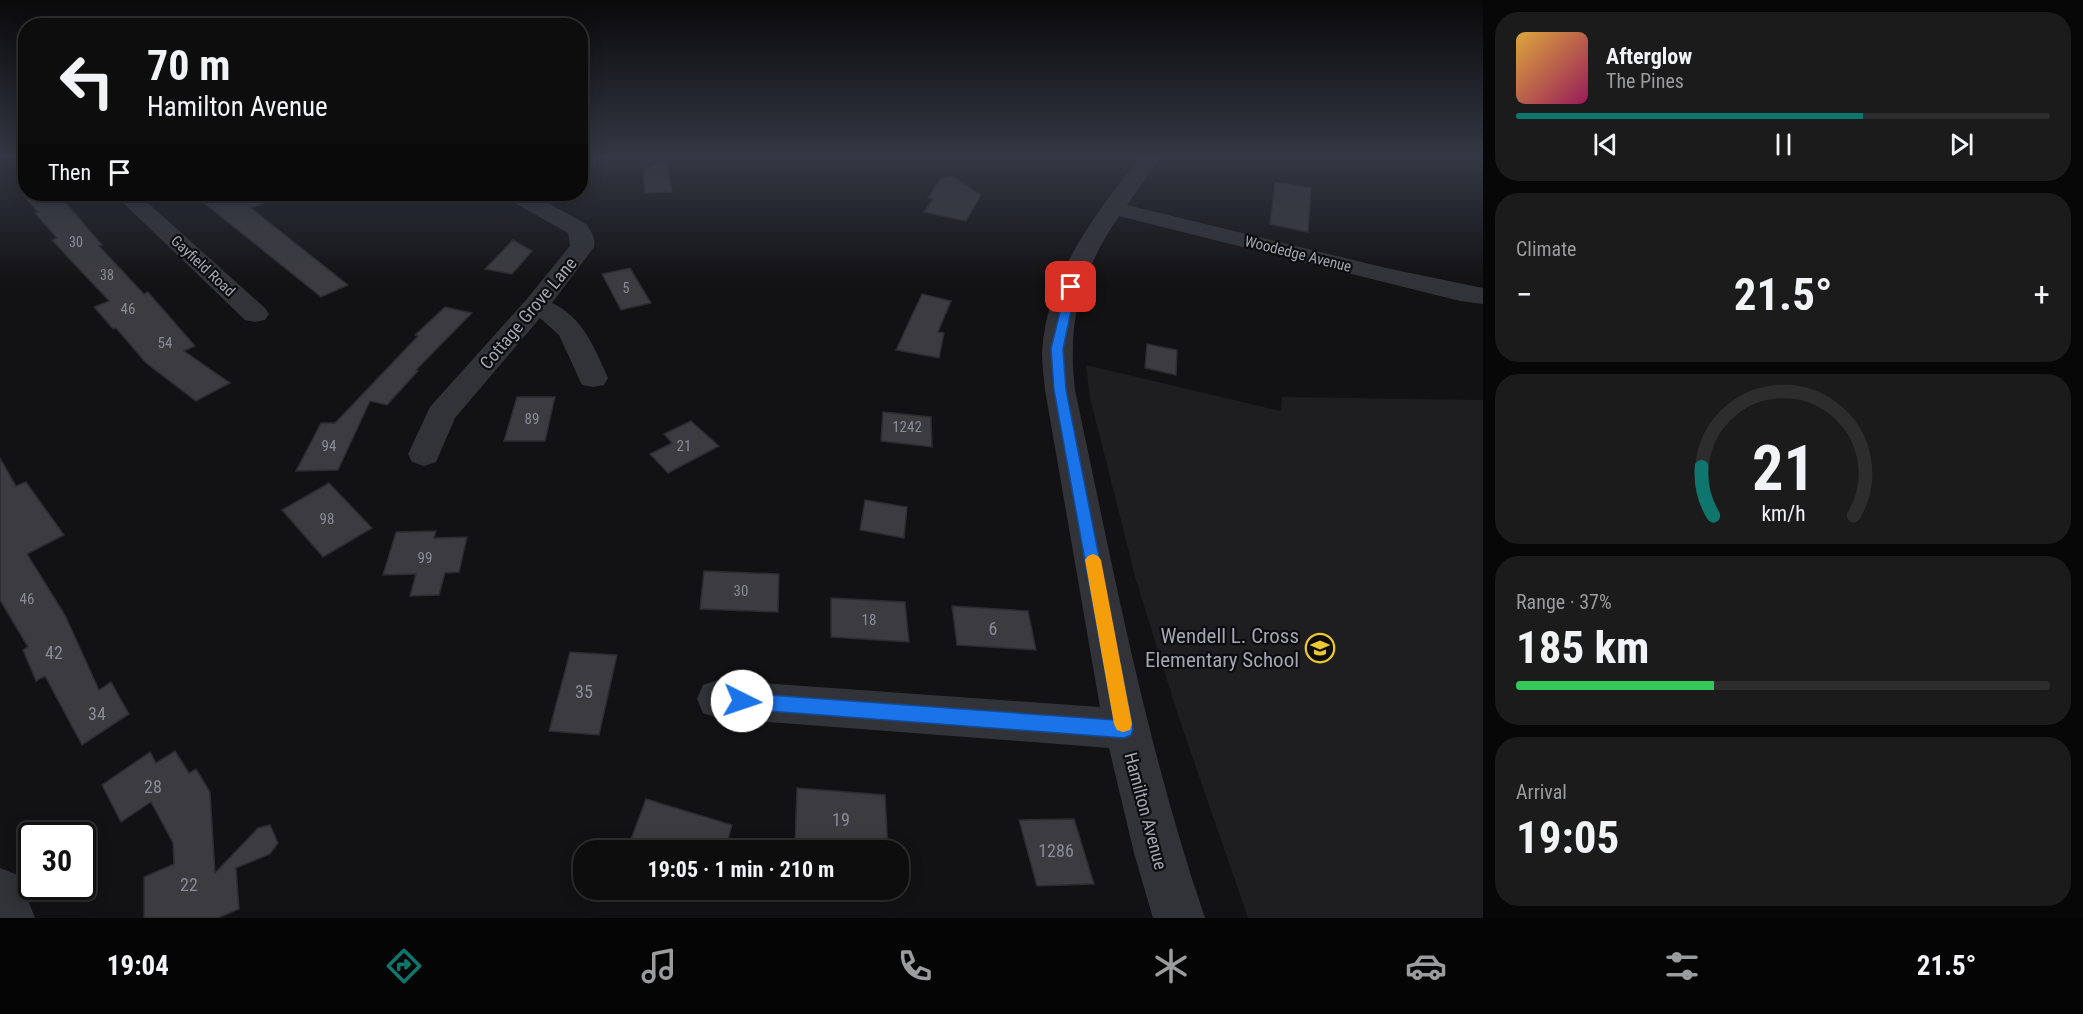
<!DOCTYPE html>
<html lang="en">
<head>
<meta charset="utf-8">
<style>
  body { margin:0; font-family:"Roboto Condensed",sans-serif; background:#1c1b1c; color:#f1f3f6; height:100vh; display:flex; flex-direction:column; font-size:22px; white-space:nowrap }
  * { box-sizing:border-box; margin:0 }
  p { font-size:20px; color:#9b9c9e }
  .icon { flex:none; width:33px; height:33px; fill:none; stroke:currentColor; stroke-width:2; stroke-linecap:round; stroke-linejoin:round }
  .map { position:relative; flex:1; overflow:hidden }
  .drawer { display:flex; flex-direction:column; gap:12px; padding:12px; background:#080708; width:600px }
  .drawer>* { flex:none }
  .banner { position:absolute; left:18px; top:18px; width:570px; height:183px; border-radius:24px; box-shadow:0 3px 15px #0003,0 0 0 2px #2e2d2e; background:#0e0d0e; color:#f1f3f6; overflow:hidden }
  .speed { position:absolute; left:18px; top:822px; display:flex; gap:12px; font-size:30px; font-weight:700; text-align:center }
  .speed>* { display:grid; place-content:center; width:78px; height:78px; border-radius:50%; background:#0e0d0e; box-shadow:0 3px 15px #0003,0 0 0 2px #2e2d2e; line-height:1 }
  .speed .limit { border:3px solid #111; border-radius:9px; background:#fff; color:#111 }
  .pin { position:absolute; display:grid; place-items:center; width:51px; height:51px; color:#fff; margin:-26px; border-radius:12px; box-shadow:0 3px 9px #0006 }
  .me { position:absolute; width:66px; margin:-33px; rotate:94deg; stroke-linejoin:round; filter:drop-shadow(0 0 4px #0008) }
  .turn { display:flex; align-items:center; gap:21px; height:126px; padding:0 30px; font-size:27px }
  .turn .icon { width:78px; height:78px; stroke-width:2.5 }
  .turn b { display:block; font-size:42px; line-height:51px }
  .then { display:flex; align-items:center; height:57px; padding:0 30px; background:#0003; gap:12px; font-size:22px }
  .big { font-size:45px; font-weight:700; line-height:1.1 }
  .drawer .tile { flex:1; display:flex; flex-direction:column; justify-content:center; gap:9px; min-width:0; padding:0 21px; border-radius:24px; background:#1c1b1c }
  .drawer .dial { align-items:center; gap:0 }
  .dial svg { height:156px; overflow:visible; fill:none; stroke:#2e2d2e; stroke-width:7; stroke-linecap:round; text-anchor:middle }
  .dial text { fill:#f1f3f6; stroke:none }
  .song { display:flex; align-items:center; gap:18px }
  .cover { width:72px; height:72px; border-radius:9px; background:linear-gradient(135deg,hsl(40 70% 55%),hsl(330 70% 35%)) }
  .played { height:6px; border-radius:3px; background:linear-gradient(90deg,#0f766e 65%,#2e2d2e 65%) }
  .keys { display:flex; justify-content:space-around; direction:ltr }
  .heat { display:flex; justify-content:space-between; align-items:center; font-size:33px; direction:ltr }
  .charge { height:9px; border-radius:4px; background:linear-gradient(90deg,#34c759 37%,#2e2d2e 0) }
  .trip { position:absolute; left:573px; top:840px; width:336px; height:60px; border-radius:24px; background:#0e0d0e; box-shadow:0 3px 15px #0003,0 0 0 2px #2e2d2e; font-weight:700; line-height:60px; text-align:center }
  .tab-bar { display:flex; height:96px; justify-content:space-around; align-items:center; background:#060506; color:#9b9c9e }
  .tab-bar .icon { width:42px; height:42px }
  .tab-bar .on { color:#0f766e }
  .tab-bar b { font-size:27px; color:#f1f3f6 }
  main { display:flex; flex:1; min-height:0 }
  .map>svg:first-child { display:block }
  .built { fill:#1e1d20 }
  .building { fill:#3c3b40; stroke:#2c2b2f; stroke-width:1.5 }
  .lines { fill:none; stroke-linecap:round; stroke-linejoin:round }
  .minor { fill:#323338; fill-rule:evenodd }
  .route { fill:#1a73e8; stroke:#114b97; stroke-width:1.5 }
  .slow { fill:#f59e0b }
  .labels { text-anchor:middle; dominant-baseline:central; stroke-width:4.5; stroke-linejoin:round; paint-order:stroke }
  .far-number-label { font-size:14px; fill:#898b96 }
  .far-street-label { font-size:15px; fill:#a3a6b3; stroke:#0d0c0e }
  .number-label { font-size:15px; fill:#898b96 }
  .street-label { font-size:18px; fill:#a3a6b3; stroke:#0d0c0e }
  .near-number-label { font-size:18px; fill:#898b96 }
  .near-poi-label { font-size:21px; fill:#a3a6b3; stroke:#0d0c0e; text-anchor:end }
</style>
</head>
<body>
<main>
<div class="map">
<svg width="1483" height="918" viewBox="0 0 1483 918">
  <rect width="100%" height="100%" fill="#121113"/>
  <path class="built" d="M 1086,365 L 1281,411 L 1282,397 L 1483,400 L 1483,918 L 1248,918 L 1178,715 L 1136,580 L 1090,398 Z"/>
  <path class="building" d="M 667,160 L 672,192 L 645,193 L 643,169 Z
    M 952,176 L 981,195 L 966,221 L 924,212 L 933,199 L 928,198 L 940,179 Z
    M 1275,182 L 1311,188 L 1308,232 L 1270,224 Z
    M 22,194 L 58,194 L 102,245 L 99,246 L 144,294 L 148,292 L 195,346 L 184,351 L 230,383 L 196,401 L 146,363 L 116,328 L 113,329 L 94,307 L 109,301 L 52,240 L 57,238 L 35,213 L 38,212 Z
    M 226,194 L 282,194 L 282,196 L 251,208 L 348,285 L 321,297 L 203,202 Z
    M 513,240 L 532,251 L 512,274 L 485,269 Z
    M 630,268 L 651,303 L 621,310 L 602,274 Z
    M 922,294 L 951,301 L 938,332 L 944,333 L 939,358 L 896,350 Z
    M 445,307 L 472,313 L 416,370 L 418,371 L 387,405 L 370,401 L 338,470 L 296,471 L 321,423 L 335,423 L 418,336 L 415,335 Z
    M 1147,344 L 1177,350 L 1176,375 L 1145,368 Z
    M 517,397 L 555,397 L 545,441 L 504,441 Z
    M 883,412 L 931,417 L 932,447 L 881,441 Z
    M 691,421 L 719,446 L 668,473 L 650,454 L 672,443 L 664,434 Z
    M 0,458 L 16,486 L 26,482 L 64,535 L 27,554 L 65,615 L 99,690 L 111,682 L 129,714 L 82,745 L 45,676 L 36,681 L 23,650 L 28,647 L 0,600 Z
    M 329,483 L 372,528 L 323,557 L 282,510 Z
    M 865,500 L 907,507 L 904,538 L 860,530 Z
    M 436,531 L 434,538 L 467,537 L 459,572 L 445,573 L 439,595 L 410,596 L 416,574 L 383,575 L 396,532 Z
    M 704,571 L 779,574 L 778,612 L 700,609 Z
    M 831,598 L 905,602 L 909,642 L 831,637 Z
    M 952,606 L 1028,611 L 1036,650 L 957,645 Z
    M 570,652 L 617,655 L 599,735 L 549,731 Z
    M 175,751 L 189,773 L 196,769 L 210,792 L 215,873 L 258,828 L 270,825 L 278,843 L 270,854 L 236,868 L 239,909 L 218,918 L 144,918 L 144,877 L 174,864 L 173,843 L 151,802 L 121,822 L 102,785 L 150,752 L 156,763 Z
    M 797,788 L 885,795 L 888,850 L 795,845 Z
    M 646,799 L 732,825 L 725,850 L 627,850 Z
    M 1074,819 L 1094,884 L 1037,886 L 1019,820 Z"/>
  <g class="lines">
    <path class="minor" d="M 580,157 L 605,157 L 602,161 L 580,172 Z
      M 1140,157 L 1161,157 L 1127,205 L 1386,268 L 1483,288 L 1483,304 L 1460,301 L 1119,216 C 1080,274 1067,321 1075,390 C 1113,568 1146,745 1205,918 L 1153,918 L 1134,853 L 1109,748 L 718,718 L 703,713 L 697,699 L 703,685 L 718,680 L 1100,707 L 1045,390 C 1044,378 1042,365 1042,353 C 1046,277 1095,214 1140,157 Z
      M 114,194 L 138,194 L 265,308 L 269,314 L 265,320 L 255,322 L 245,320 Z
      M 505,194 L 532,194 L 586,224 C 591,231 596,238 594,247 L 552,303 C 583,317 595,349 608,378 L 604,385 L 593,387 L 582,385 L 559,335 L 540,318 L 455,418 L 436,462 L 424,466 L 412,462 L 408,454 L 430,407 L 526,300 L 570,246 L 568,233 L 508,199 Z
      M 0,868 L 18,875 L 35,918 L 0,918 Z"/>
  </g>
  <linearGradient id="sky" x2="0" y2="1"><stop stop-color="#0a090a"/><stop offset="0.55" stop-color="#333844"/><stop offset="1" stop-color="#333844" stop-opacity="0"/></linearGradient>
  <rect width="1483" height="285" fill="url(#sky)"/>
  <path class="route" d="M 1071,284 L 1076,287 L 1063,349 L 1066,390 L 1133,729 L 1131,735 L 1124,738 L 742,709 L 736,707 L 733,701 L 736,695 L 742,693 L 1114,720 L 1054,390 L 1051,349 L 1066,287 Z"/>
  <path class="slow" d="M 1093,554 L 1098,556 L 1101,560 L 1132,724 L 1130,730 L 1123,732 L 1117,730 L 1114,724 L 1085,560 L 1088,556 Z"/>
  <defs>
    <g id="school-ring" transform="scale(1.5)"><circle r="9.5" fill="#0d0c0e" stroke="#edc92f" stroke-width="1.5"/><path d="M0-5L7-2L0 1L-7-2ZM-4 1L0 2.5L4 1V4Q0 6-4 4Z" fill="#edc92f"/></g>
  </defs>
  <g fill-rule="evenodd">
    <use href="#school-ring" x="1320" y="648"/>
  </g>
  <g class="labels">
    <g class="far-number-label">
      <text x="76" y="242">30</text>
      <text x="107" y="275">38</text>
      <text x="626" y="288">5</text>
    </g>
    <g class="far-street-label">
      <text transform="translate(1298 254) rotate(14)">Woodedge Avenue</text>
      <text transform="translate(203 266) rotate(43)">Gayfield Road</text>
    </g>
    <g class="number-label">
      <text x="128" y="309">46</text>
      <text x="165" y="343">54</text>
      <text x="532" y="419">89</text>
      <text x="907" y="427">1242</text>
      <text x="329" y="446">94</text>
      <text x="684" y="446">21</text>
      <text x="327" y="519">98</text>
      <text x="425" y="558">99</text>
      <text x="741" y="591">30</text>
      <text x="27" y="599">46</text>
      <text x="869" y="620">18</text>
    </g>
    <g class="street-label">
      <text transform="translate(528 313) rotate(-50)">Cottage Grove Lane</text>
      <text transform="translate(1146 811) rotate(75)">Hamilton Avenue</text>
    </g>
    <g class="near-number-label">
      <text x="993" y="628">6</text>
      <text x="54" y="652">42</text>
      <text x="584" y="691">35</text>
      <text x="97" y="713">34</text>
      <text x="153" y="786">28</text>
      <text x="841" y="819">19</text>
      <text x="1056" y="850">1286</text>
      <text x="189" y="884">22</text>
    </g>
    <g class="near-poi-label">
      <text x="1299" y="636">Wendell L. Cross<tspan x="1299" dy="24">Elementary School</tspan></text>
    </g>
  </g>
</svg>
<div class="speed"><div class="limit">30</div></div>
<div class="pin" style="left:1071px;top:287px;background:#d93025"><svg class="icon" aria-label="arrive" viewBox="0 0 24 24"><path d="M6 21V4h12l-3 4 3 4H6"/></svg></div>
<svg class="me" style="left:742px;top:701px" viewBox="-20 -20 40 40"><circle r="19" fill="#fff"/><path d="M0-13L10 11 0 6-10 11z" fill="#1a73e8"/></svg>
<div class="trip">19:05 · 1 min · 210 m</div>
<div class="banner">
<div class="turn"><svg class="icon" aria-label="left" viewBox="0 0 24 24"><path d="M17 20v-9H6M10 6l-5 5 5 5"/></svg><div><b>70 m</b>Hamilton Avenue</div></div>
<div class="then">Then<svg class="icon" aria-label="arrive" viewBox="0 0 24 24"><path d="M6 21V4h12l-3 4 3 4H6"/></svg></div>
</div>
</div>
<section class="drawer">
<div class="tile">
<div class="song"><i class="cover"></i><div><b>Afterglow</b><p>The Pines</p></div></div>
<div class="played"></div>
<div class="keys"><svg class="icon" aria-label="previous" viewBox="0 0 24 24"><path d="M18 5L8 12l10 7zM5 5v14"/></svg><svg class="icon" aria-label="pause" viewBox="0 0 24 24"><path d="M8 5v14M16 5v14"/></svg><svg class="icon" aria-label="next" viewBox="0 0 24 24"><path d="M6 5l10 7-10 7zM19 5v14"/></svg></div>
</div>
<div class="tile"><p>Climate</p>
<div class="heat"><a>−</a><b class="big">21.5°</b><a>+</a></div>
</div>
<div class="tile dial"><svg viewBox="0 0 100 80">
<path d="M14 69A42 42 0 1 1 86 69"/>
<path d="M14 69A42 42 0 0 1 8 44" stroke="#0f766e"/>
<text x="50" y="56" font-size="32" font-weight="700">21</text>
<text x="50" y="72" font-size="11">km/h</text>
</svg></div>
<div class="tile"><p>Range · 37%</p><b class="big">185 km</b><div class="charge"></div></div>
<div class="tile"><p>Arrival</p><b class="big">19:05</b></div>
</section>
</main>
<nav class="tab-bar">
<b>19:04</b>
<svg class="icon on" aria-label="directions" viewBox="0 0 24 24"><path d="M12 3l9 9-9 9-9-9zM9 14v-3h6M13 9l2 2-2 2"/></svg>
<svg class="icon" aria-label="music" viewBox="0 0 24 24"><path d="M9 18V5l10-2v13"/><circle cx="6" cy="18" r="3"/><circle cx="16" cy="16" r="3"/></svg>
<svg class="icon" aria-label="phone" viewBox="0 0 24 24"><path d="M5 4h4l2 5-3 2q2 4 5 5l2-3 5 2v4C11 20 4 13 5 4z"/></svg>
<svg class="icon" aria-label="climate" viewBox="0 0 24 24"><path d="M12 3v18M4 7l16 10M4 17L20 7"/></svg>
<svg class="icon" aria-label="car" viewBox="0 0 24 24"><path d="M5 17H2v-5l4-1 3-4h7l3 4 3 1v5h-3M9 17h6M6 11h13"/><circle cx="7" cy="17" r="2"/><circle cx="17" cy="17" r="2"/></svg>
<svg class="icon" aria-label="filters" viewBox="0 0 24 24"><path d="M4 7h16M4 17h16"/><circle cx="9" cy="7" r="2"/><circle cx="15" cy="17" r="2"/></svg>
<b>21.5°</b>
</nav>
</body>
</html>
